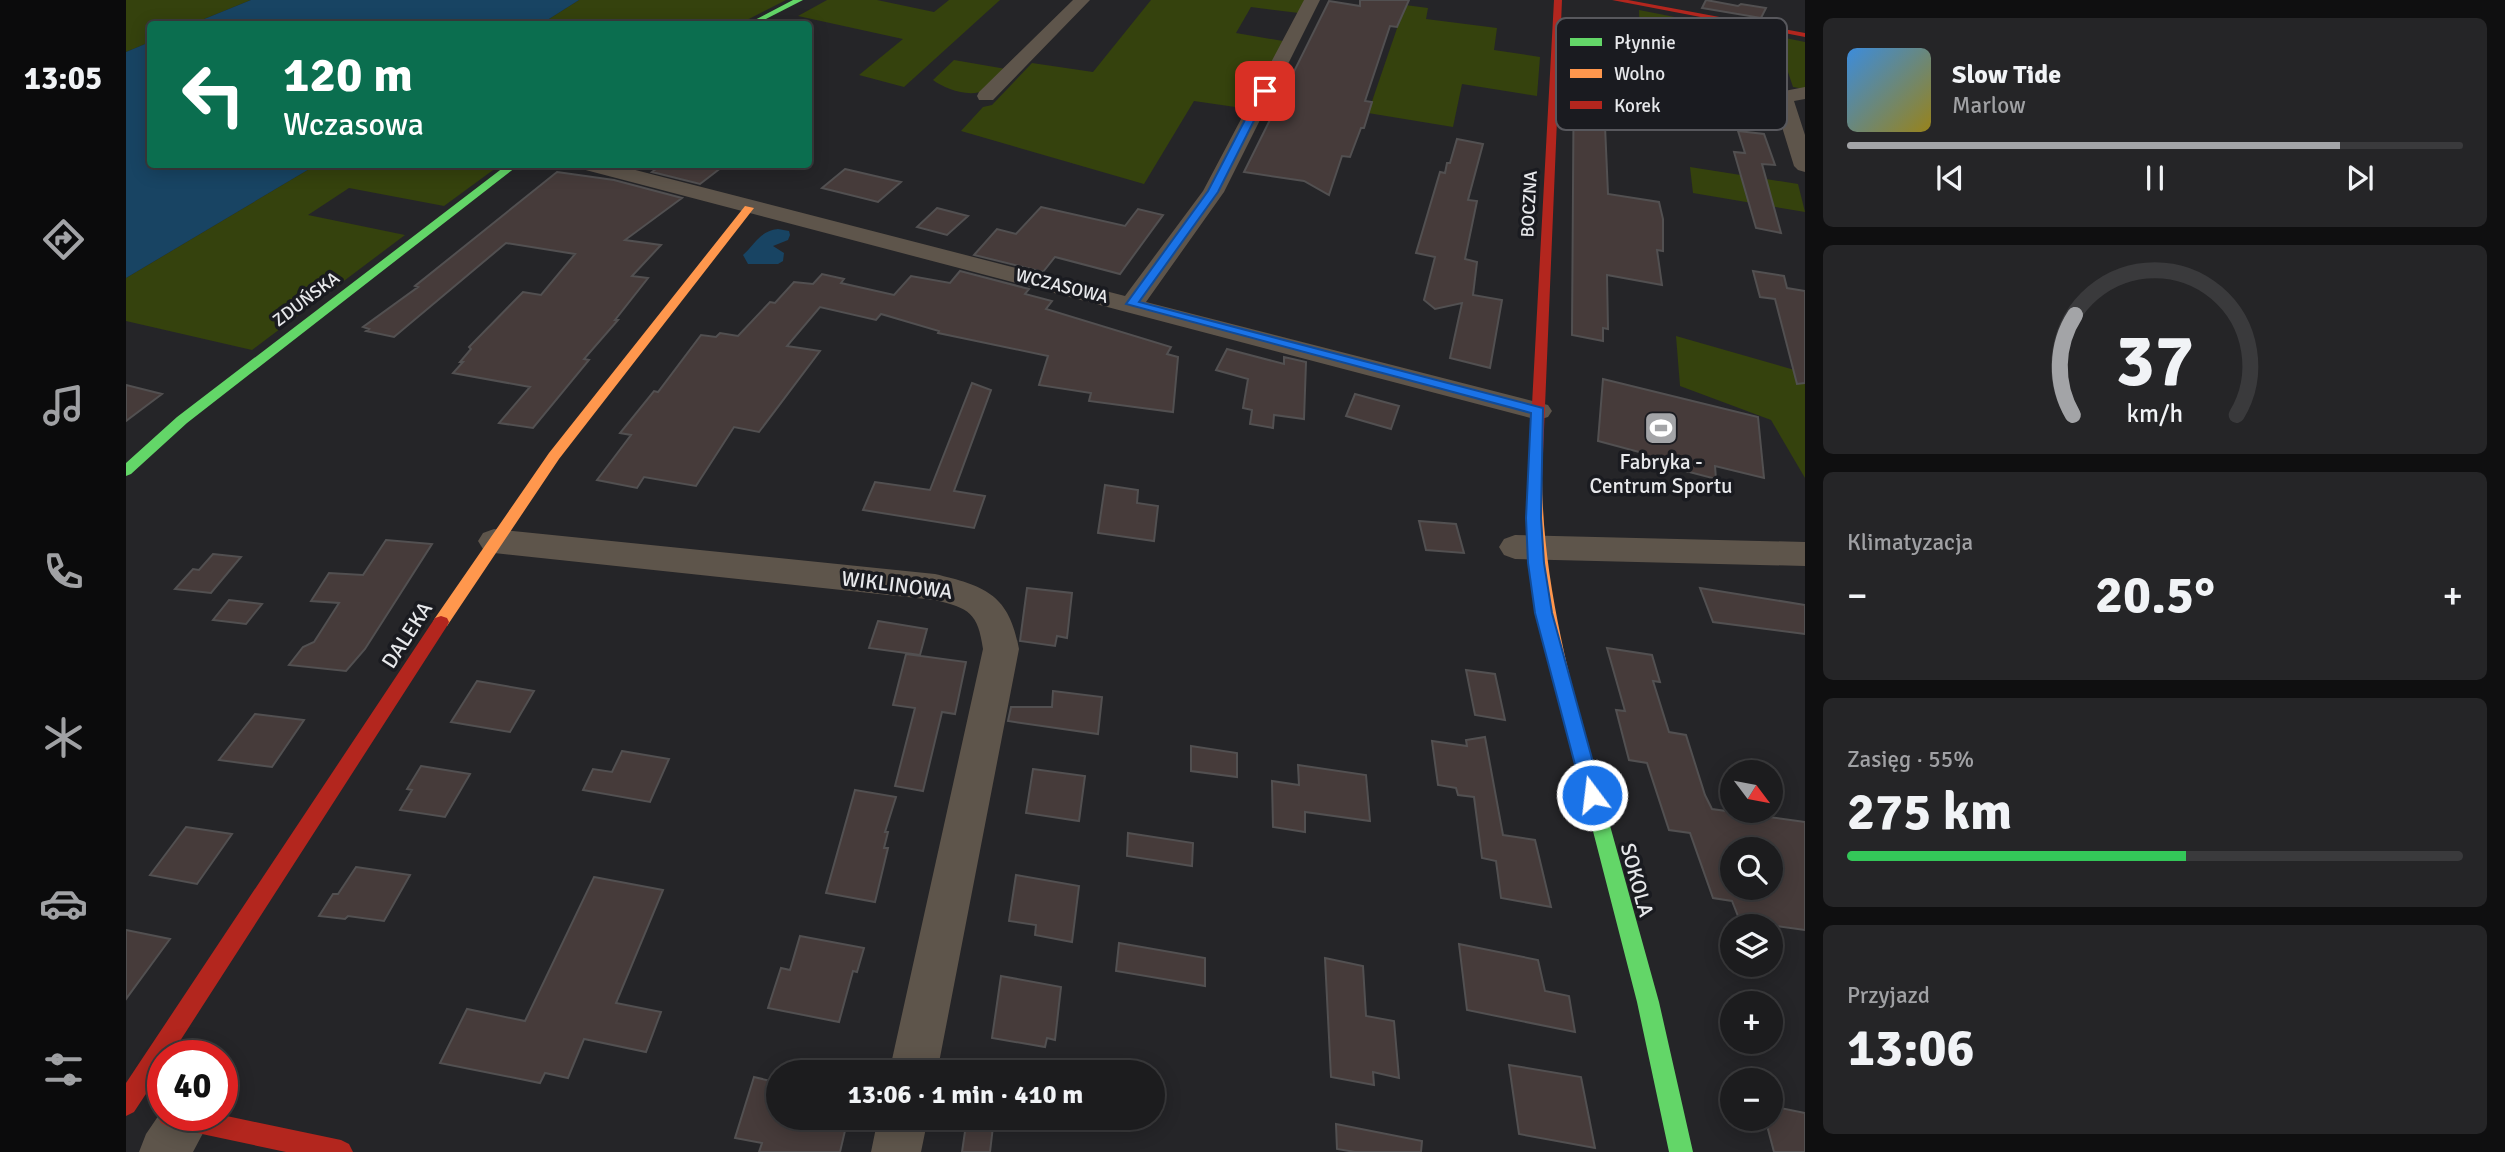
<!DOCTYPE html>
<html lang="pl">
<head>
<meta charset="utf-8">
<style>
  body { margin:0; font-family:Signika,sans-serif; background:#252527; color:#f1f3f6; height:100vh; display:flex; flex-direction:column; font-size:26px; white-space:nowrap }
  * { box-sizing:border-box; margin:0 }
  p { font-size:23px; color:#a0a1a4 }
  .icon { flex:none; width:38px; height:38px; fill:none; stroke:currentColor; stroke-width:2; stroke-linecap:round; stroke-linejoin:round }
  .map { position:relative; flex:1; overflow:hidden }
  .panel { display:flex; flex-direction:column; gap:18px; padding:18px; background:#0f0f10; width:700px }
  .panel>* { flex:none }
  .guide { position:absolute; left:21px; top:21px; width:665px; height:147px; border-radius:7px; box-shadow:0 4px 18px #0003,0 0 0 2px #3a3a3c; background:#0b6e4f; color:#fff; overflow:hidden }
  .needle { width:46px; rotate:122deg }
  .controls { position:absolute; left:1594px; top:760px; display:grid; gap:14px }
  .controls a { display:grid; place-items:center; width:63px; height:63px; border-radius:50%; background:#1c1c1e; box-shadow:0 4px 18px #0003,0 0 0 2px #3a3a3c; font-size:35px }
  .speed { position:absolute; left:21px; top:1040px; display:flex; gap:14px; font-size:35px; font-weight:700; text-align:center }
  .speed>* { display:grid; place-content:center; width:91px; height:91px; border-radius:50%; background:#1c1c1e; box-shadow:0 4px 18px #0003,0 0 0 2px #3a3a3c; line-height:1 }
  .speed .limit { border:10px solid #d22; background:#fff; color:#111 }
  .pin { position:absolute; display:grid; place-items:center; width:60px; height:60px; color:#fff; margin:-30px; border-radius:14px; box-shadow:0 4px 10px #0006 }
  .me { position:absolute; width:77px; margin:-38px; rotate:345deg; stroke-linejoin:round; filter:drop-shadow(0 0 5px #0008) }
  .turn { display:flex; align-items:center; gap:24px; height:147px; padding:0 21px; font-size:32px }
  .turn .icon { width:91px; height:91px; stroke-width:2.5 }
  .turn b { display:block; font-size:49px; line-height:60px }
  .big { font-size:52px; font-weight:800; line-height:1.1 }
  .panel .widget { flex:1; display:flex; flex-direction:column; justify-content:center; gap:10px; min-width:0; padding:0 24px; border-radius:10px; background:#252527 }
  .panel .dial { align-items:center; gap:0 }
  .dial svg { height:182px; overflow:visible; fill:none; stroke:#3a3a3c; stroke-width:7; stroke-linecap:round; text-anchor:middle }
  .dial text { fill:#f1f3f6; stroke:none }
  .song { display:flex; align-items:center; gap:21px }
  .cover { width:84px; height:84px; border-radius:10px; background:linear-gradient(135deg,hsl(210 70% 55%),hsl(50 70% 35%)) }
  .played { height:7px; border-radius:4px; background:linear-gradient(90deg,#a3a4a7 80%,#3a3a3c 80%) }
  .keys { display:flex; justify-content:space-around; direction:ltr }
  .heat { display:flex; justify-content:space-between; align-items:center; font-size:38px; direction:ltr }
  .charge { height:10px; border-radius:5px; background:linear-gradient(90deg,#34c759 55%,#3a3a3c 0) }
  .trip { position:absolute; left:640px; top:1060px; width:399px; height:70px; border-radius:35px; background:#1c1c1e; box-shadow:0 4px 18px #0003,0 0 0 2px #3a3a3c; font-weight:800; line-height:70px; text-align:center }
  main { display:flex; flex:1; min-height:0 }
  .menu { display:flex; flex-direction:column; width:126px; justify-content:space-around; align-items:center; background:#0b0b0c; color:#a0a1a4 }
  .menu .icon { width:49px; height:49px }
  .menu .on { color:#a3a4a7 }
  .menu b { font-size:32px; color:#f1f3f6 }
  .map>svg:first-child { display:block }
  .green { fill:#35420d }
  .water { fill:#184463 }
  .building { fill:#463b3a; stroke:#525051; stroke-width:2; fill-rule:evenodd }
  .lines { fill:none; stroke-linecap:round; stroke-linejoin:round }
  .street { fill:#5e554b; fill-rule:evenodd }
  .fast { fill:#63d668; fill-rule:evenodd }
  .slow { fill:#ff974d; fill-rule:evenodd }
  .jam { fill:#b3261e; fill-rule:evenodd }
  .route { fill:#1a73e8; stroke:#114b97; stroke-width:2 }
  .labels { text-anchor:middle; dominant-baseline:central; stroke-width:7; stroke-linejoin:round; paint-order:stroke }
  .far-street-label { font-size:18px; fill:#e7e8eb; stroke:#1a1b20 }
  .poi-label { font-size:21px; fill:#e7e8eb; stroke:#1a1b20 }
  .street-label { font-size:21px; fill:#e7e8eb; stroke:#1a1b20 }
  .key { fill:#1a1b20; stroke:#58585d; stroke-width:2 }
  .key-label { font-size:19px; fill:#e7e8eb }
</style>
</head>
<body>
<main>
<nav class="menu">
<b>13:05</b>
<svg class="icon on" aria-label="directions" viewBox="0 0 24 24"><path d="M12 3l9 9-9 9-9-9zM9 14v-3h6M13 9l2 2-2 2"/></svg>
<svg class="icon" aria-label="music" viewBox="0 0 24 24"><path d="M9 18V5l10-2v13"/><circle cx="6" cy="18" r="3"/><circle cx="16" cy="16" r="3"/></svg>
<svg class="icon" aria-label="phone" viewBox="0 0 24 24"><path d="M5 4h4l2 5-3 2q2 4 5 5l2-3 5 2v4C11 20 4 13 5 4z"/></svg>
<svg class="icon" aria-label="climate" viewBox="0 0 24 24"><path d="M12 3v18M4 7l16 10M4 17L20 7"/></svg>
<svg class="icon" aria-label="car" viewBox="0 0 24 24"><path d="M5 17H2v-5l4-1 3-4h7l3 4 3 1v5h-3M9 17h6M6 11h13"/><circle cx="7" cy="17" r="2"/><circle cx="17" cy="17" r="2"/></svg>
<svg class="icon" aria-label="filters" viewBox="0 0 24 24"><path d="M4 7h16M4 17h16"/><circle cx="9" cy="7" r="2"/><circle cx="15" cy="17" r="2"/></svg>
</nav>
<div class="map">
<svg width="1679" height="1152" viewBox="0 0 1679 1152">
  <rect width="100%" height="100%" fill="#252528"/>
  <path class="green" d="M 0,0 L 125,0 L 66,24 L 24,24 L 24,42 L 0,52 Z
    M 453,0 L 660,0 L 613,24 L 415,24 Z
    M 701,0 L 751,0 L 808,12 L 823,0 L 874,0 L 778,87 L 733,75 L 777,39 L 672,16 Z
    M 1025,0 L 1180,0 L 1173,13 L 1125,7 L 1110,33 L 1157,41 L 1123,109 L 1068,101 L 1018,184 L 835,131 L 857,107 L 866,105 L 906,63 L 967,72 Z
    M 1279,5 L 1302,8 L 1300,19 L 1371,28 L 1368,50 L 1414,57 L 1411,96 L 1336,84 L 1327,127 L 1242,113 Z
    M 1513,10 L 1559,19 L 1569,67 L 1519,57 L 1514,48 Z
    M 1650,36 L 1679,42 L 1679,89 L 1667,87 Z
    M 828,60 L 880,69 C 874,75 867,84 860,89 C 846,99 819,89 807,80 Z
    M 1524,89 L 1647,106 L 1654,130 L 1526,111 Z
    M 190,165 L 374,165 L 318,206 L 223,188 L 182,215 L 279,235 L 126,350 L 0,321 L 0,278 Z
    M 1564,167 L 1672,184 L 1679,212 L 1567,193 Z
    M 1550,336 L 1679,373 L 1679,478 L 1645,420 L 1554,386 Z"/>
  <path class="water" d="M 125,0 L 453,0 L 415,24 L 66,24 Z
    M 24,42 L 24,164 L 190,165 L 0,278 L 0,52 Z
    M 652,229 L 663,231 L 664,235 L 662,240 L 647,246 L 658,253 L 657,261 L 652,264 L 622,264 L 617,255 C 629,244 634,231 652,229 Z"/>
  <path class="building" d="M 1234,0 L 1283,0 L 1271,27 L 1264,26 L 1239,101 L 1246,102 L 1238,128 L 1235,128 L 1224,157 L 1216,156 L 1203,195 L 1178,181 L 1118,172 L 1203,1 L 1234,6 Z
    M 1580,0 L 1612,6 L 1615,4 L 1640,8 L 1635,18 L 1576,8 Z
    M 1448,45 L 1475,49 L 1475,58 L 1522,64 L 1528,128 L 1486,121 L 1486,127 L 1479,126 L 1482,194 L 1533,202 L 1537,219 L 1537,251 L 1531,250 L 1536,285 L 1481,275 L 1482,329 L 1477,328 L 1477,341 L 1446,335 Z
    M 1612,131 L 1638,134 L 1649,165 L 1636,164 L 1655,233 L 1630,228 L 1608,152 L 1619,153 Z
    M 1331,139 L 1357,144 L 1342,200 L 1351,201 L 1339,259 L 1351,262 L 1347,295 L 1376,300 L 1364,368 L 1324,358 L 1336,303 L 1309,309 L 1298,300 L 1309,257 L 1290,253 L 1314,172 L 1319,173 L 1321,163 L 1324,163 Z
    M 537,164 L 600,164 L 574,184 L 526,172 Z
    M 719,169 L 775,182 L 752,202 L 696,188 Z
    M 431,172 L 488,180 L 556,198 L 499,240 L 535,245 L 506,276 L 522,278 L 489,320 L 492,320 L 458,359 L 463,360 L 407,428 L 373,423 L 404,387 L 327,373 L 337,362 L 334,362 L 345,349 L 343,347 L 397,292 L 415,295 L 449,254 L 380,243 L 268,337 L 240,331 L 243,329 L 237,327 L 292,287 L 289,286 Z
    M 915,207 L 999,226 L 1012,209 L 1037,215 L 994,274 L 929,257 L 917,272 L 848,255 L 871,229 L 890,234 Z
    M 811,208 L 842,216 L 821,235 L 791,227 Z
    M 834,271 L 903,289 L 899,294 L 926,301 L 920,309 L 1045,347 L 1041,354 L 1052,357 L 1047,412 L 963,401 L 965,393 L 913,385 L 922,356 L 812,333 L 813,331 L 755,314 L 750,320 L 694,307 L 661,346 L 694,351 L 633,432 L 608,427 L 570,486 L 518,477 L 511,488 L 471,480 L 505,435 L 494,433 L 528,391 L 532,392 L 575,335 L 590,337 L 594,333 L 612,336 L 644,302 L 649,303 L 668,282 L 687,284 L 696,274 L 718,279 L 715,283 L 768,295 L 785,276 L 824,283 Z
    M 1627,271 L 1658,276 L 1661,288 L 1679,291 L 1679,383 L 1671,384 L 1649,299 L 1634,297 Z
    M 1101,349 L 1158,364 L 1158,357 L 1180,362 L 1178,419 L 1148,415 L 1147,428 L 1124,424 L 1126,410 L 1117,408 L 1122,379 L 1090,370 Z
    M 1477,379 L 1632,417 L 1638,478 L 1589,466 L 1590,479 L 1517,460 L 1517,453 L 1472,441 Z
    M 846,383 L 865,390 L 828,491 L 859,496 L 848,528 L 737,510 L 749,482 L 804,490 Z
    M 0,385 L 36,394 L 0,421 Z
    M 1229,394 L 1273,406 L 1265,429 L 1220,416 Z
    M 979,485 L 1012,490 L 1011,503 L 1032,506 L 1028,541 L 972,533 Z
    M 1293,521 L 1330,524 L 1338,553 L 1300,550 Z
    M 260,540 L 306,544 L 239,649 L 220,671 L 163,665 L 177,647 L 188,642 L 213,603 L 185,601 L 203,573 L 237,575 Z
    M 87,554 L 115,557 L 85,593 L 49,589 L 67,569 L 73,570 Z
    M 901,588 L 946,593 L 941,638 L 931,636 L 929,646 L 894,641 Z
    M 1574,588 L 1679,605 L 1679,634 L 1587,622 Z
    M 103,600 L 136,604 L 120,624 L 87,620 Z
    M 752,621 L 801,629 L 794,655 L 743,648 Z
    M 1481,648 L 1526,655 L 1534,682 L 1527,681 L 1543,732 L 1560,735 L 1579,795 L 1586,809 L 1679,822 L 1679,930 L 1614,921 L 1606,901 L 1587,898 L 1564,833 L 1543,830 L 1521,763 L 1503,760 L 1490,710 L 1499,711 ZM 1606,849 L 1645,849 L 1645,887 L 1606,887 Z
    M 780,654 L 840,662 L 829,714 L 816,712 L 797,791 L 769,786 L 789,708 L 767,705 Z
    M 1340,670 L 1369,674 L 1379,720 L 1349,715 Z
    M 351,681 L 408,691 L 384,732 L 325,722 Z
    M 927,691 L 976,697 L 972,734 L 882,721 L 885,707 L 926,707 Z
    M 129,714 L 178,720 L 146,767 L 93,760 Z
    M 1359,737 L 1377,835 L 1409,840 L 1425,907 L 1375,898 L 1370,861 L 1356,858 L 1348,797 L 1332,795 L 1330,788 L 1312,785 L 1306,741 L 1341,746 L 1340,740 Z
    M 1065,746 L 1111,753 L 1111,777 L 1065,771 Z
    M 496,751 L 543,759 L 524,802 L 457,790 L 467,769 L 486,772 Z
    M 1172,765 L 1240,775 L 1244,821 L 1179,812 L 1179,832 L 1147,827 L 1146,781 L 1173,785 Z
    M 295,766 L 344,774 L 319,817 L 274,810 L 286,790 L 281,789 Z
    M 907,769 L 959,776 L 953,821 L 900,813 Z
    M 729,790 L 770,797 L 759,832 L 762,832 L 758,848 L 762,848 L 749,902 L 700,893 Z
    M 60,827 L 106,834 L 71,884 L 24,875 Z
    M 1002,833 L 1067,843 L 1066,866 L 1001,856 Z
    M 230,867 L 284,875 L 258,921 L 222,916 L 219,919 L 193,916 L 207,894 L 212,894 Z
    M 890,875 L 953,886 L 946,942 L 909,935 L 910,925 L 883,921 Z
    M 468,877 L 537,890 L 490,1003 L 535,1012 L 520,1052 L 458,1039 L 442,1078 L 419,1073 L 414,1083 L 314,1063 L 341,1009 L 399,1021 Z
    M 0,930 L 44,939 L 0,999 Z
    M 674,936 L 738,948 L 731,972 L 727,971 L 713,1022 L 642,1008 L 655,968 L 664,970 Z
    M 993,943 L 1079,958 L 1079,986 L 990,971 Z
    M 1333,944 L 1412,960 L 1419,991 L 1443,996 L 1449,1032 L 1341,1010 Z
    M 1199,958 L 1237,966 L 1240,1016 L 1268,1021 L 1273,1078 L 1247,1072 L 1248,1085 L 1205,1077 Z
    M 875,976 L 935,987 L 929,1040 L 921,1038 L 919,1047 L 866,1038 Z
    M 1383,1065 L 1455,1077 L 1469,1148 L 1393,1134 Z
    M 628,1077 L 653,1083 L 653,1118 L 722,1118 L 714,1152 L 633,1152 L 636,1143 L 609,1138 Z
    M 1645,1106 L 1679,1113 L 1679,1152 L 1648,1152 L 1639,1118 L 1645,1118 Z
    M 841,1118 L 868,1118 L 864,1152 L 836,1152 Z
    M 1210,1124 L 1296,1141 L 1295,1152 L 1229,1152 L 1211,1149 Z"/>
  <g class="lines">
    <path class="street" d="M 947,0 L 964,0 L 867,100 L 853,100 L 851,96 L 853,92 Z
      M 1178,0 L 1194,0 L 1098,192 L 1020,302 L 1422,405 L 1426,411 L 1422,417 L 1412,420 L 452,168 L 449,164 L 486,164 L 999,296 L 1077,191 Z
      M 1679,87 L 1679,99 L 1668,101 L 1679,135 L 1679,172 L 1672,170 L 1668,166 L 1648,101 L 1653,92 Z
      M 368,529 L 809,574 C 859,586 883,594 893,649 L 811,1073 L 763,1073 L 857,649 C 852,613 843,608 809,600 L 368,553 L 357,549 L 352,541 L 357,533 Z
      M 1389,535 L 1679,542 L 1679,566 L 1389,559 L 1378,555 L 1373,547 L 1378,539 Z
      M 37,1109 L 37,1115 L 83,1115 L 85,1118 L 67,1152 L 13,1152 L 20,1134 Z
      M 752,1118 L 802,1118 L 795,1152 L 745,1152 Z"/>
    <path class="fast" d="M 667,0 L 677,0 L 630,24 L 621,24 Z
      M 382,164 L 394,164 L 61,423 L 5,474 L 0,476 L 0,463 L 51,417 Z
      M 1469,796 L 1476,798 L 1478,804 L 1533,1002 L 1567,1152 L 1543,1152 L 1511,1002 L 1460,804 L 1462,798 Z"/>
    <path class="slow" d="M 619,206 L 628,208 L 433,459 L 321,626 L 309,626 L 307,622 L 309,618 L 423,453 Z
      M 1409,473 L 1416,478 C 1417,591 1448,696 1478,804 L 1476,810 L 1469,812 L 1462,810 L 1460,804 C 1430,696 1401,591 1402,478 Z"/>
    <path class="jam" d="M 1428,0 L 1436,0 L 1416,478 L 1409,483 L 1402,478 Z
      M 1486,0 L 1502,0 L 1679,33 L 1679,37 Z
      M 315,616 L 321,618 L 323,622 L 321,626 L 45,1055 L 37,1055 L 37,1068 L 8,1112 L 0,1116 L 0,1083 L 309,618 Z
      M 37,1106 L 37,1115 L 96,1115 L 215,1140 L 223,1144 L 227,1152 L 160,1152 L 43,1127 L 35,1123 L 31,1115 Z"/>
  </g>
  <path class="route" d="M 1139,88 L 1143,91 L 1092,192 L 1013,302 L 1417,408 L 1415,518 L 1418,563 L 1426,613 L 1476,795 L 1473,801 L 1466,803 L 1460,801 L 1457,795 L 1409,613 L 1402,563 L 1400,518 L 1405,413 L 1000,304 L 1082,191 L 1134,91 Z"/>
  <defs>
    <g id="stadium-square" transform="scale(1.75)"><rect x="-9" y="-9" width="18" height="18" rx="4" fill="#a3a4a7" stroke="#1a1b20"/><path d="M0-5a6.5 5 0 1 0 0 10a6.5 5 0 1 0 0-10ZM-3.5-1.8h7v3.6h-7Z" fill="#fff"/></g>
  </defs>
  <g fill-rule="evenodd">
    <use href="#stadium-square" x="1535" y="428"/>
  </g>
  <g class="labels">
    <g class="far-street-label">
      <text transform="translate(1403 204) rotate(-87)">BOCZNA</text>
      <text transform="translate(936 286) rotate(14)">WCZASOWA</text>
      <text transform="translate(180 299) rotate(-37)">ZDUŃSKA</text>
    </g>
    <g class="poi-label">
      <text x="1535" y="462">Fabryka -<tspan x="1535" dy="24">Centrum Sportu</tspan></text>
    </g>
    <g class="street-label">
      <text transform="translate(771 585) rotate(7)">WIKLINOWA</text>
      <text transform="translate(281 635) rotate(-57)">DALEKA</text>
      <text transform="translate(1511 880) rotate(75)">SOKOLA</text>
    </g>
  </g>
  <rect x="1430" y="18" width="231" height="112" rx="10" class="key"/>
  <rect x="1444" y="38" width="32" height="8" fill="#63d668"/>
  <rect x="1444" y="69" width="32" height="9" fill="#ff974d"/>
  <rect x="1444" y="101" width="32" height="8" fill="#b3261e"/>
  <g class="key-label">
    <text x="1488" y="49">Płynnie</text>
    <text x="1488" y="80">Wolno</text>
    <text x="1488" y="112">Korek</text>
  </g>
</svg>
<div class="controls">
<a><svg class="needle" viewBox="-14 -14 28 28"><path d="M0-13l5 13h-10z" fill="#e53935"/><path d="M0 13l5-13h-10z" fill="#a0a1a4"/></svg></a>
<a><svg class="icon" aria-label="search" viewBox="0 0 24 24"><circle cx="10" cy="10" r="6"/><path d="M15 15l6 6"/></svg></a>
<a><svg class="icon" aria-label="layers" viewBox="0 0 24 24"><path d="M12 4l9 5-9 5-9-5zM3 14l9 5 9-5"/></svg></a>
<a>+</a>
<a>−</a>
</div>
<div class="speed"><div class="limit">40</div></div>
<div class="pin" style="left:1139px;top:91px;background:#d93025"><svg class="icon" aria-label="arrive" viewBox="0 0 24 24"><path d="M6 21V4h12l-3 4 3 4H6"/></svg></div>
<svg class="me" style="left:1466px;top:795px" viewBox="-20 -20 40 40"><circle r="17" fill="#1a73e8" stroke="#fff" stroke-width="3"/><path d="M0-11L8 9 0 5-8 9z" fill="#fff"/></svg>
<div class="trip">13:06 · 1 min · 410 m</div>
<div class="guide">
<div class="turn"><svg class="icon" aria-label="left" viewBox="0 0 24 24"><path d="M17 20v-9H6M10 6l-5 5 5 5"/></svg><div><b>120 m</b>Wczasowa</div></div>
</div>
</div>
<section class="panel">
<div class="widget">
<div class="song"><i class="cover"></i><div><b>Slow Tide</b><p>Marlow</p></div></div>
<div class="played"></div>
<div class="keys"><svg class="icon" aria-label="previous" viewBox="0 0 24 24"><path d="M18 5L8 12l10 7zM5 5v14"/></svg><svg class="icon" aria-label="pause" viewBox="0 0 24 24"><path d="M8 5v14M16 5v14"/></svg><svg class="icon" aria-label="next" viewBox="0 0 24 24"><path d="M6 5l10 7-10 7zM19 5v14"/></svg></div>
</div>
<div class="widget dial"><svg viewBox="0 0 100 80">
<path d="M14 69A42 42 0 1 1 86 69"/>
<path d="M14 69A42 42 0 0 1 15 25" stroke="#a3a4a7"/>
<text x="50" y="56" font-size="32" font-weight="700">37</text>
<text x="50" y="72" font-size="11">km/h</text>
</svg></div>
<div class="widget"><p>Klimatyzacja</p>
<div class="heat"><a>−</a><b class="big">20.5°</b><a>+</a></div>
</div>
<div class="widget"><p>Zasięg · 55%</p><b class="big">275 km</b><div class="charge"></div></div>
<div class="widget"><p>Przyjazd</p><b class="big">13:06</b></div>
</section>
</main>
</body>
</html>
